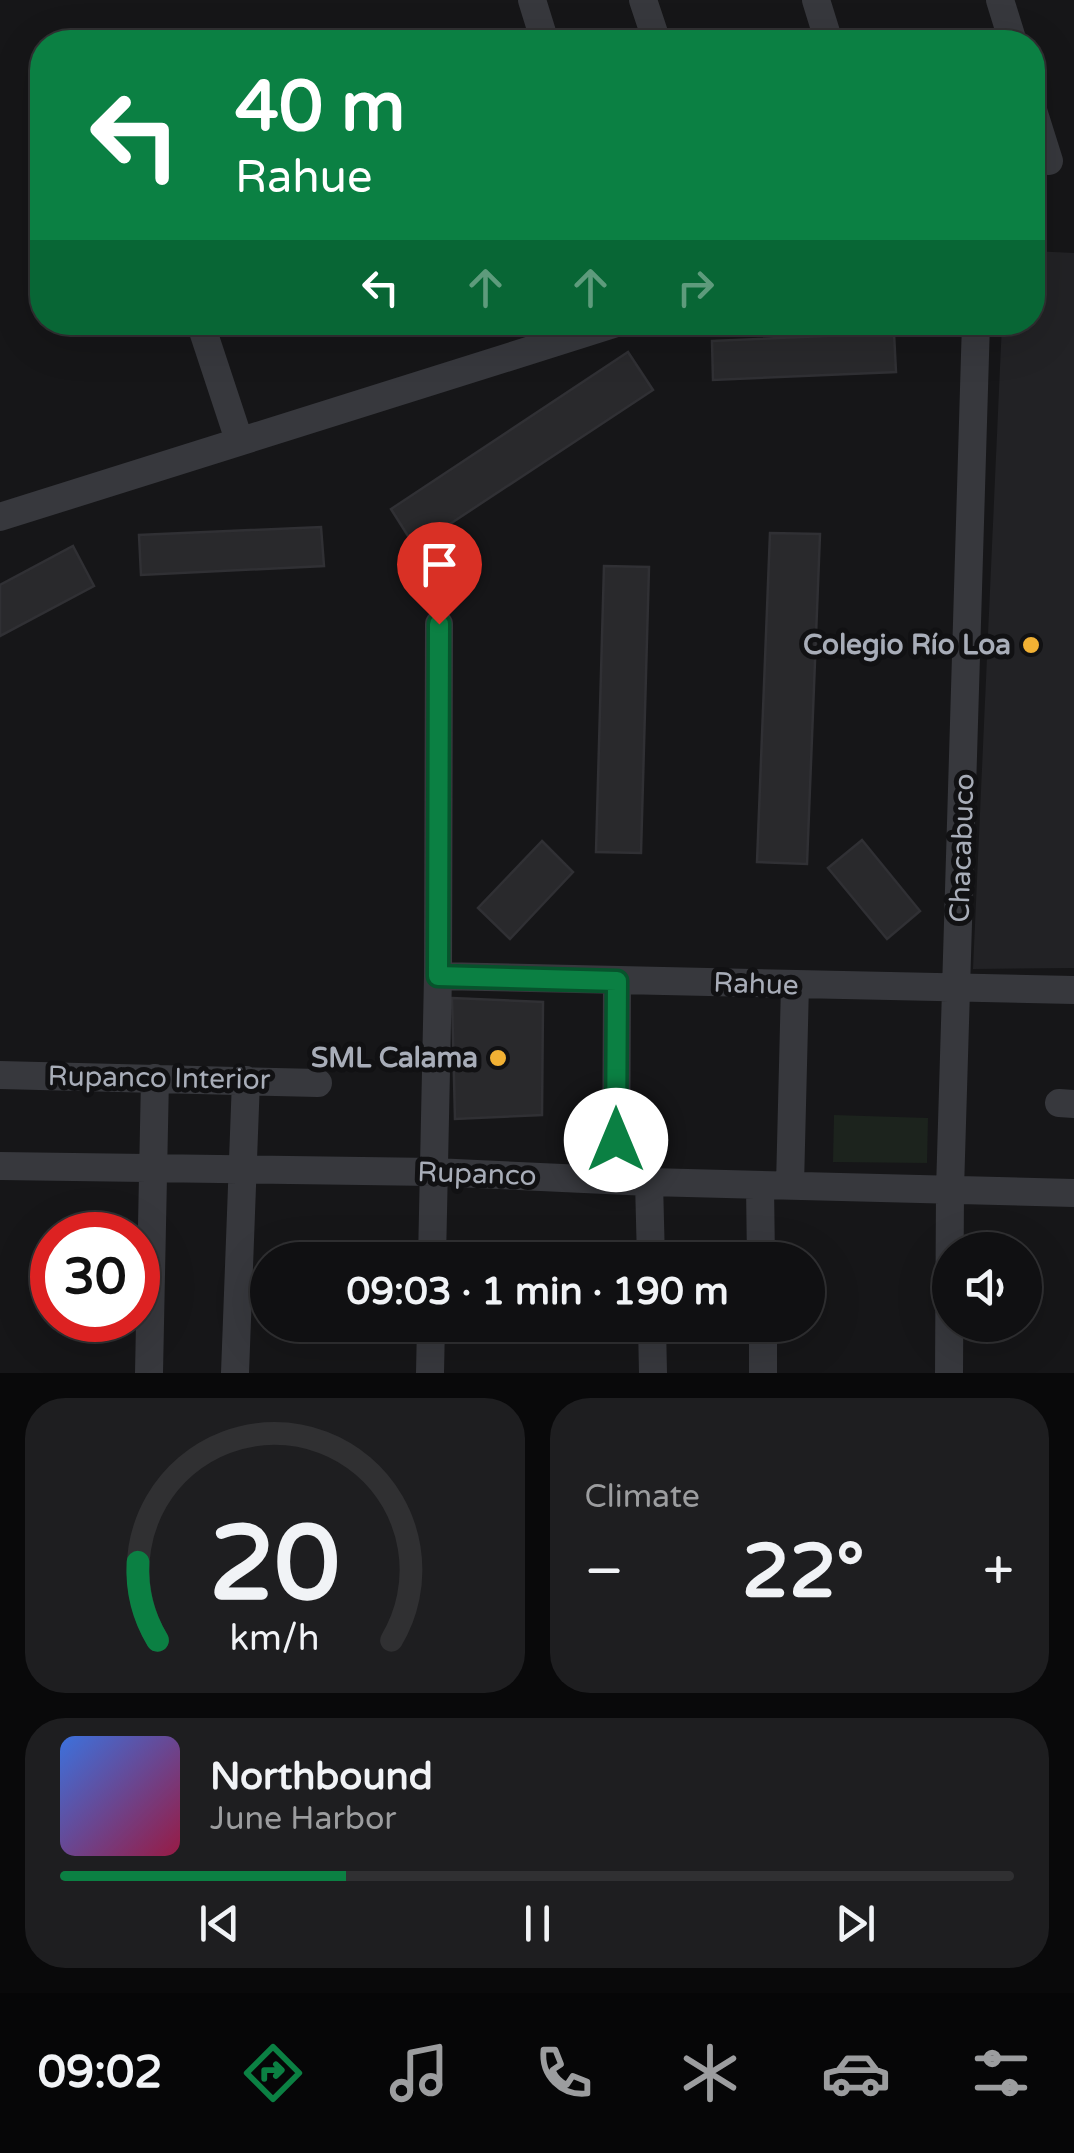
<!DOCTYPE html>
<html lang="en">
<head>
<meta charset="utf-8">
<style>
  body { margin:0; font-family:"Varela Round",sans-serif; background:#1e1e20; color:#f1f3f6; height:100vh; display:flex; flex-direction:column; font-size:38px; white-space:nowrap }
  * { box-sizing:border-box; margin:0 }
  p { font-size:32px; color:#9c9d9f }
  .icon { flex:none; width:55px; height:55px; fill:none; stroke:currentColor; stroke-width:2; stroke-linecap:round; stroke-linejoin:round }
  .map { position:relative; height:1373px; overflow:hidden }
  .panel { display:flex; flex-direction:column; gap:25px; padding:25px; background:#09090a; flex:1 }
  .panel>* { flex:none }
  .guide { position:absolute; left:30px; top:30px; width:1015px; height:305px; border-radius:40px; box-shadow:0 10px 40px #0002,0 0 0 2px #303032; background:#0b8043; color:#fff; overflow:hidden }
  .fabs { position:absolute; left:932px; top:1232px; display:grid; gap:20px }
  .fabs a { display:grid; place-items:center; width:110px; height:110px; border-radius:50%; background:#101012; box-shadow:0 10px 40px #0002,0 0 0 2px #303032; font-size:50px }
  .speed { position:absolute; left:30px; top:1212px; display:flex; gap:20px; font-size:50px; font-weight:700; text-align:center }
  .speed>* { display:grid; place-content:center; width:130px; height:130px; border-radius:50%; background:#101012; box-shadow:0 10px 40px #0002,0 0 0 2px #303032; line-height:1 }
  .speed .limit { border:15px solid #d22; background:#fff; color:#111 }
  .pin { position:absolute; display:grid; place-items:center; width:85px; height:85px; color:#fff; margin:-102px -42px; border-radius:50% 50% 50% 0; rotate:-45deg; box-shadow:0 0 10px #0007 }
  .pin .icon { rotate:45deg }
  .me { position:absolute; width:110px; margin:-55px; rotate:0deg; stroke-linejoin:round; filter:drop-shadow(0 0 8px #0008) }
  .turn { display:flex; align-items:center; gap:35px; height:210px; padding:0 40px; font-size:45px }
  .turn .icon { width:130px; height:130px; stroke-width:2.5 }
  .turn b { display:block; font-size:70px; line-height:85px }
  .lanes { display:flex; align-items:center; height:95px; padding:0 40px; background:#0003; justify-content:center; gap:50px; direction:ltr }
  .lanes .off { opacity:.35 }
  .big { font-size:75px; font-weight:800; line-height:1.1 }
  .panel .card { flex:1; display:flex; flex-direction:column; justify-content:center; gap:15px; min-width:0; padding:0 35px; border-radius:40px; background:#1e1e20 }
  .panel .dial { align-items:center; gap:0 }
  .dial svg { height:260px; overflow:visible; fill:none; stroke:#303032; stroke-width:7; stroke-linecap:round; text-anchor:middle }
  .dial text { fill:#f1f3f6; stroke:none }
  .song { display:flex; align-items:center; gap:30px }
  .cover { width:120px; height:120px; border-radius:15px; background:linear-gradient(135deg,hsl(220 70% 55%),hsl(340 70% 35%)) }
  .played { height:10px; border-radius:5px; background:linear-gradient(90deg,#0b8043 30%,#303032 30%) }
  .keys { display:flex; justify-content:space-around; direction:ltr }
  .heat { display:flex; justify-content:space-between; align-items:center; font-size:55px; direction:ltr }
  .panel .tiles { flex:1; display:grid; gap:25px; grid-template-columns:1fr 1fr }
  .card:last-child { grid-column:span 2 }
  .trip { position:absolute; left:250px; top:1242px; width:575px; height:100px; border-radius:50px; background:#101012; box-shadow:0 10px 40px #0002,0 0 0 2px #303032; font-weight:800; line-height:100px; text-align:center }
  .menu { display:flex; height:160px; justify-content:space-around; align-items:center; background:#060607; color:#9c9d9f }
  .menu .icon { width:70px; height:70px }
  .menu .active { color:#0b8043 }
  .menu b { font-size:45px; color:#f1f3f6 }
  .map>svg:first-child { display:block }
  .built { fill:#222225 }
  .green { fill:#1c231d }
  .building { fill:#29292c; stroke:#303034; stroke-width:2.5 }
  .lines { fill:none; stroke-linecap:round; stroke-linejoin:round }
  .minor { stroke:#37383d; stroke-width:28 }
  .route-casing { stroke:#07532c; stroke-width:25 }
  .route { stroke:#0b8043; stroke-width:18 }
  .poi-dot { fill:#f2b134; stroke:#111113; stroke-width:4 }
  .labels { text-anchor:middle; dominant-baseline:central; stroke-width:10; stroke-linejoin:round; paint-order:stroke }
  .poi-label { font-size:28px; font-weight:bold; fill:#a8adb8; stroke:#111113; text-anchor:end }
  .street-label { font-size:28px; fill:#a8adb8; stroke:#111113 }
</style>
</head>
<body>
<div class="map">
<svg width="1074" height="1373" viewBox="0 0 1074 1373">
  <rect width="100%" height="100%" fill="#161618"/>
  <path class="built" d="M 1033,251 L 1074,253 L 1074,968 L 973,969 L 1002,323 L 1032,322 Z"/>
  <path class="green" d="M 834,1115 L 928,1118 L 927,1163 L 833,1162 Z"/>
  <path class="building" d="M 894,333 L 896,372 L 713,380 L 712,341 Z
    M 628,352 L 653,390 L 415,547 L 391,509 Z
    M 321,527 L 324,566 L 141,575 L 139,535 Z
    M 770,533 L 820,534 L 807,864 L 757,862 Z
    M 73,546 L 94,586 L 0,636 L 0,585 Z
    M 604,566 L 649,567 L 641,853 L 596,852 Z
    M 862,840 L 920,911 L 887,939 L 828,868 Z
    M 542,841 L 573,872 L 510,939 L 478,908 Z
    M 452,998 L 543,1002 L 542,1115 L 455,1119 Z"/>
  <g class="lines">
    <path class="minor" d="M 532,0 L 545,42
      M 643,0 L 657,42
      M 816,0 L 829,42
      M 1000,0 L 1013,42
      M 1032,107 L 1049,161
      M 200,322 L 239,440
      M 0,517 L 620,322
      M 438,976 L 1074,990
      M 0,1075 L 318,1083
      M 1059,1103 L 1074,1104
      M 0,1166 L 434,1172 L 649,1182 L 1074,1193
      M 616,1180 L 617,981
      M 649,1182 L 651,1260
      M 790,1185 L 795,985
      M 760,1186 L 761,1260
      M 432,1260 L 438,976 L 439,624
      M 652,1325 L 653,1373
      M 763,1325 L 763,1373
      M 149,1373 L 155,1078
      M 235,1373 L 246,1080
      M 430,1373 L 431,1325
      M 949,1373 L 950,1190 L 976,322"/>
  </g>
  <g class="lines">
    <g class="route-casing">
      <path id="route" d="M 439,624 L 438,976 L 617,981 L 616,1140"/>
    </g>
    <use href="#route" class="route"/>
  </g>
  <g class="poi-dot">
    <circle cx="1031" cy="645" r="10"/>
    <circle cx="498" cy="1058" r="10"/>
  </g>
  <g class="labels">
    <g class="poi-label">
      <text x="1011" y="645">Colegio Río Loa</text>
      <text x="478" y="1058">SML Calama</text>
    </g>
    <g class="street-label">
      <text transform="translate(962 848) rotate(-88)">Chacabuco</text>
      <text transform="translate(756 984) rotate(2)">Rahue</text>
      <text transform="translate(159 1078) rotate(1)">Rupanco Interior</text>
      <text transform="translate(477 1174) rotate(2)">Rupanco</text>
    </g>
  </g>
</svg>
<div class="fabs">
<a><svg class="icon" aria-label="sound" viewBox="0 0 24 24"><path d="M4 9h4l5-4v14l-5-4H4zM17 9q2 3 0 6"/></svg></a>
</div>
<div class="speed"><div class="limit">30</div></div>
<div class="pin" style="left:439px;top:624px;background:#d93025"><svg class="icon" aria-label="arrive" viewBox="0 0 24 24"><path d="M6 21V4h12l-3 4 3 4H6"/></svg></div>
<svg class="me" style="left:616px;top:1140px" viewBox="-20 -20 40 40"><circle r="19" fill="#fff"/><path d="M0-13L10 11 0 6-10 11z" fill="#0b8043"/></svg>
<div class="trip">09:03 · 1 min · 190 m</div>
<div class="guide">
<div class="turn"><svg class="icon" aria-label="left" viewBox="0 0 24 24"><path d="M17 20v-9H6M10 6l-5 5 5 5"/></svg><div><b>40 m</b>Rahue</div></div>
<div class="lanes"><svg class="icon" aria-label="left" viewBox="0 0 24 24"><path d="M17 20v-9H6M10 6l-5 5 5 5"/></svg><svg class="icon off" aria-label="ahead" viewBox="0 0 24 24"><path d="M12 20V5M6 11l6-6 6 6"/></svg><svg class="icon off" aria-label="ahead" viewBox="0 0 24 24"><path d="M12 20V5M6 11l6-6 6 6"/></svg><svg class="icon off" aria-label="right" viewBox="0 0 24 24"><path d="M7 20v-9h11M14 6l5 5-5 5"/></svg></div>
</div>
</div>
<section class="panel">
<div class="tiles">
<div class="card dial"><svg viewBox="0 0 100 80">
<path d="M14 69A42 42 0 1 1 86 69"/>
<path d="M14 69A42 42 0 0 1 8 45" stroke="#0b8043"/>
<text x="50" y="56" font-size="32" font-weight="700">20</text>
<text x="50" y="72" font-size="11">km/h</text>
</svg></div>
<div class="card"><p>Climate</p>
<div class="heat"><a>−</a><b class="big">22°</b><a>+</a></div>
</div>
<div class="card">
<div class="song"><i class="cover"></i><div><b>Northbound</b><p>June Harbor</p></div></div>
<div class="played"></div>
<div class="keys"><svg class="icon" aria-label="previous" viewBox="0 0 24 24"><path d="M18 5L8 12l10 7zM5 5v14"/></svg><svg class="icon" aria-label="pause" viewBox="0 0 24 24"><path d="M8 5v14M16 5v14"/></svg><svg class="icon" aria-label="next" viewBox="0 0 24 24"><path d="M6 5l10 7-10 7zM19 5v14"/></svg></div>
</div>
</div>
</section>
<nav class="menu">
<b>09:02</b>
<svg class="icon active" aria-label="directions" viewBox="0 0 24 24"><path d="M12 3l9 9-9 9-9-9zM9 14v-3h6M13 9l2 2-2 2"/></svg>
<svg class="icon" aria-label="music" viewBox="0 0 24 24"><path d="M9 18V5l10-2v13"/><circle cx="6" cy="18" r="3"/><circle cx="16" cy="16" r="3"/></svg>
<svg class="icon" aria-label="phone" viewBox="0 0 24 24"><path d="M5 4h4l2 5-3 2q2 4 5 5l2-3 5 2v4C11 20 4 13 5 4z"/></svg>
<svg class="icon" aria-label="climate" viewBox="0 0 24 24"><path d="M12 3v18M4 7l16 10M4 17L20 7"/></svg>
<svg class="icon" aria-label="car" viewBox="0 0 24 24"><path d="M5 17H2v-5l4-1 3-4h7l3 4 3 1v5h-3M9 17h6M6 11h13"/><circle cx="7" cy="17" r="2"/><circle cx="17" cy="17" r="2"/></svg>
<svg class="icon" aria-label="filters" viewBox="0 0 24 24"><path d="M4 7h16M4 17h16"/><circle cx="9" cy="7" r="2"/><circle cx="15" cy="17" r="2"/></svg>
</nav>
</body>
</html>
